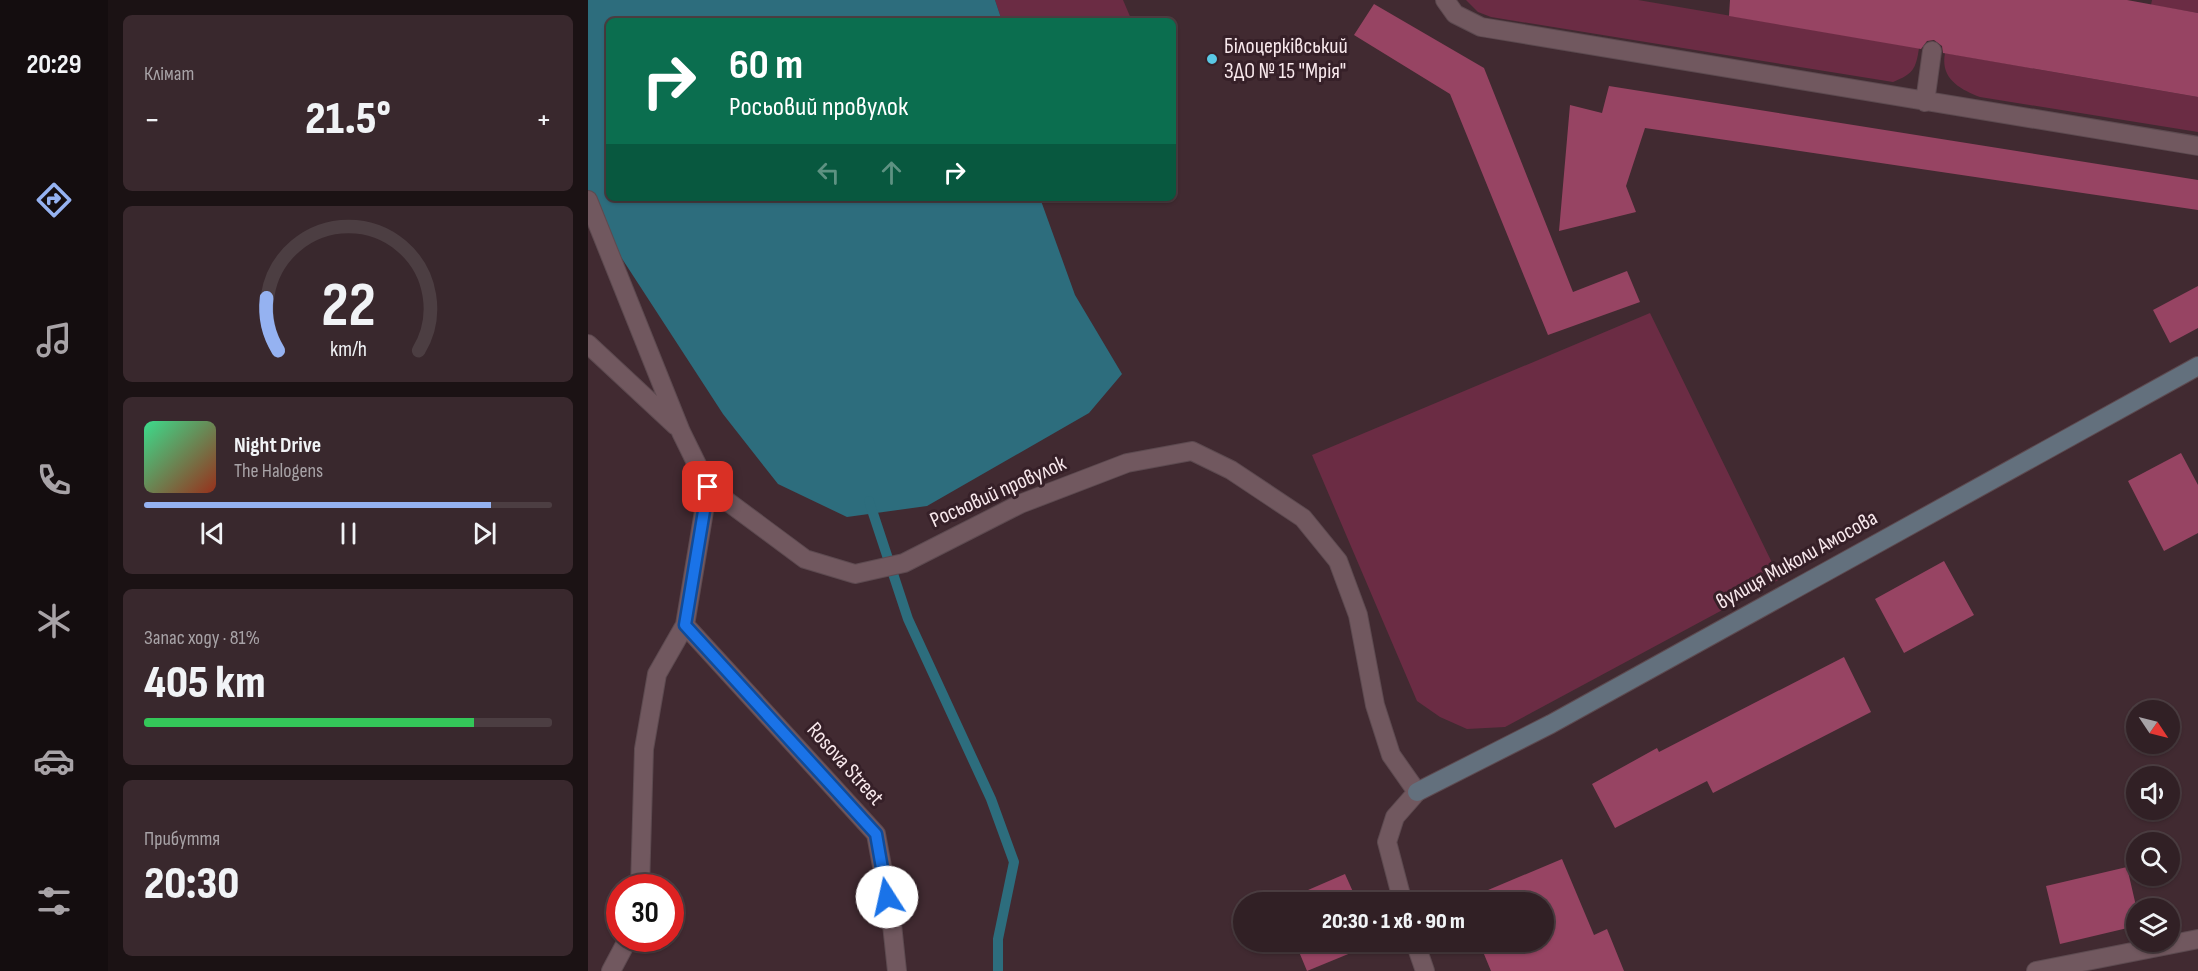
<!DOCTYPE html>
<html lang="uk">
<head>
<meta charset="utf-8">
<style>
  body { margin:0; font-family:"Sofia Sans Condensed",sans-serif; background:#39282d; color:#f1f3f6; height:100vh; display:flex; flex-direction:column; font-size:22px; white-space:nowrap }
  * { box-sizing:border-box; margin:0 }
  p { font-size:20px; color:#a8a3a7 }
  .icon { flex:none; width:33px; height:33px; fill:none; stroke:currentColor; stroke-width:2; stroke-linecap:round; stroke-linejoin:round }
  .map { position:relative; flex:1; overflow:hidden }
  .panel { display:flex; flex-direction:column; gap:15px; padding:15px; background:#1b1214; width:480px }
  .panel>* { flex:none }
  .banner { position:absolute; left:18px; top:18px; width:570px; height:183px; border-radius:9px; box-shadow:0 2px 4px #0004,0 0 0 2px #4c3e42; background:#0b6e4f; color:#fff; overflow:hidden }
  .needle { width:39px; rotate:125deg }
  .fabs { position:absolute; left:1538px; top:700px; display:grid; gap:12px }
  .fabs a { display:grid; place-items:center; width:54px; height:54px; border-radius:50%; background:#312025; box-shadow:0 2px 4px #0004,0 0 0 2px #4c3e42; font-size:30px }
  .speed { position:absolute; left:18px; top:874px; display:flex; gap:12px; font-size:30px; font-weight:700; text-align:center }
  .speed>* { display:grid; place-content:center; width:78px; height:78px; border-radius:50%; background:#312025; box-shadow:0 2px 4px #0004,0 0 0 2px #4c3e42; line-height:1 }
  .speed .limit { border:9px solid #d22; background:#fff; color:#111 }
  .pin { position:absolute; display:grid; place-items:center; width:51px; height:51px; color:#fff; margin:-26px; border-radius:12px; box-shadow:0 3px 9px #0006 }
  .me { position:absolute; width:66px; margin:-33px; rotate:350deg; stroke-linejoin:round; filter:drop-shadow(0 0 4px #0008) }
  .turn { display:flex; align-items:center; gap:21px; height:126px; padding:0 24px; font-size:27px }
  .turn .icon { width:78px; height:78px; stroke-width:2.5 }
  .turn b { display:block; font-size:42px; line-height:51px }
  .lanes { display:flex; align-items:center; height:57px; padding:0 24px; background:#0003; justify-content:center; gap:30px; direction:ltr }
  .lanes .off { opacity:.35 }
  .big { font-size:45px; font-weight:800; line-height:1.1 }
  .panel .tile { flex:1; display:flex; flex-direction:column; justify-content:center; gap:9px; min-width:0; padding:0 21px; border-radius:9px; background:#39282d }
  .panel .dial { align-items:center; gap:0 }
  .dial svg { height:156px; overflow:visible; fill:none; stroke:#4c3e42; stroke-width:7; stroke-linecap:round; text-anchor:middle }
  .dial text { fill:#f1f3f6; stroke:none }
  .song { display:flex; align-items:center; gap:18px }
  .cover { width:72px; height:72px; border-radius:9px; background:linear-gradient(135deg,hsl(150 70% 55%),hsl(10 70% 35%)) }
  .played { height:6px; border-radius:3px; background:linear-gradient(90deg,#95b2f1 85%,#4c3e42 85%) }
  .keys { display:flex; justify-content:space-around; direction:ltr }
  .heat { display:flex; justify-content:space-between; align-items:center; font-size:33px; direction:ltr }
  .charge { height:9px; border-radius:4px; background:linear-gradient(90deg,#34c759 81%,#4c3e42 0) }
  .trip { position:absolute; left:645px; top:892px; width:321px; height:60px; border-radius:30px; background:#312025; box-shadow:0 2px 4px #0004,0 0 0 2px #4c3e42; font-weight:800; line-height:60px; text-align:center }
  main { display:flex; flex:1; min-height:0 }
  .dock { display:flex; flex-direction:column; width:108px; justify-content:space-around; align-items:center; background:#140d0f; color:#a8a3a7 }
  .dock .icon { width:42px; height:42px }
  .dock .current { color:#95b2f1 }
  .dock b { font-size:27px; color:#f1f3f6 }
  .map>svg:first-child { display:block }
  .green { fill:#6b2c44 }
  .water { fill:#2d6d7d }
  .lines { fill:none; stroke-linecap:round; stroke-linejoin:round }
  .stream { stroke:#2d6d7d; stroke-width:10 }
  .building { fill:#974463 }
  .lane-casing { stroke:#5d4a50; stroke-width:20 }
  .street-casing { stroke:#5d4a50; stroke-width:20 }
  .secondary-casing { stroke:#5d4a50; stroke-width:20 }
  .lane { stroke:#71585f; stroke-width:18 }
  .street { stroke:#71585f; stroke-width:18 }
  .secondary { stroke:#63707d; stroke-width:18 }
  .route-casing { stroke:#114b97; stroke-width:15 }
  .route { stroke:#1a73e8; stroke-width:10 }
  .poi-dot { fill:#5ac8e5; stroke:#362028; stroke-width:2 }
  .labels { text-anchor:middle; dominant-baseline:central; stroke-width:6; stroke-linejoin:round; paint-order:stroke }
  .poi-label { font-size:22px; fill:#f8e8ec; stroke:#362028; text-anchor:start }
  .street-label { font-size:22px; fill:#f8e8ec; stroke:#362028 }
</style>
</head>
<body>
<main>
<nav class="dock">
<b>20:29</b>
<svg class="icon current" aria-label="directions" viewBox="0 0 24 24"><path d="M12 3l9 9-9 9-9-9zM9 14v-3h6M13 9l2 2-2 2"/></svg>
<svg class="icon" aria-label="music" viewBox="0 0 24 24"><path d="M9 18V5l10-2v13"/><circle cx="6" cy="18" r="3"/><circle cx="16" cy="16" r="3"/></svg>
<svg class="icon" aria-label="phone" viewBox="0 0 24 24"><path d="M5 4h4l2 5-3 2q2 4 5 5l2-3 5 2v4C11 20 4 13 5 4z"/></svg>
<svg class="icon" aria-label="climate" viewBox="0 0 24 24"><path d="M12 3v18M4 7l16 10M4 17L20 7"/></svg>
<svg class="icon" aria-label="car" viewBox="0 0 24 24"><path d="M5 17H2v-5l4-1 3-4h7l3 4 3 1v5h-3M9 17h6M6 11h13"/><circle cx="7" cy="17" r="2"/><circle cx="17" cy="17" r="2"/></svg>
<svg class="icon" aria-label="filters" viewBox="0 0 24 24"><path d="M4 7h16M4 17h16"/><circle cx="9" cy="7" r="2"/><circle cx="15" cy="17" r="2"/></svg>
</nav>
<section class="panel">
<div class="tile"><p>Клімат</p>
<div class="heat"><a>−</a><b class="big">21.5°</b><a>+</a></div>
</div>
<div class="tile dial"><svg viewBox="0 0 100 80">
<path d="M14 69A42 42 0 1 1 86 69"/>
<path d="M14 69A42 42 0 0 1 8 42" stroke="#95b2f1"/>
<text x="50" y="56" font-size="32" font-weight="700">22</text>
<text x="50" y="72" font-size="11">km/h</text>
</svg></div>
<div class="tile">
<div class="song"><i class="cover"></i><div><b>Night Drive</b><p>The Halogens</p></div></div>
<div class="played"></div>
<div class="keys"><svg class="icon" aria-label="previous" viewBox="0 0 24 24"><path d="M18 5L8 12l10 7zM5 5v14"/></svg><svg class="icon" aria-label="pause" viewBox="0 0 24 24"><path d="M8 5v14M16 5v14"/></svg><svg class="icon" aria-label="next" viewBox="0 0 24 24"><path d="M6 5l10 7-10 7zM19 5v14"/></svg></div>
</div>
<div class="tile"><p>Запас ходу · 81%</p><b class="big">405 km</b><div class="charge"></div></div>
<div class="tile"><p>Прибуття</p><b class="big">20:30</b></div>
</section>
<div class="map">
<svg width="1610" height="971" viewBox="0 0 1610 971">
  <rect width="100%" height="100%" fill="#412a31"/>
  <path class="green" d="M 407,0 L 535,0 L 544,21 L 414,21 Z
    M 878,0 L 1050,0 L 1331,48 C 1328,69 1325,74 1305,82 L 903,17 L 890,12 Z
    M 1564,0 L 1610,0 L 1610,13 L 1563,5 Z
    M 1357,53 L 1610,97 L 1610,132 L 1392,97 C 1371,89 1352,78 1357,53 Z
    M 1062,313 L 1192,579 L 917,727 L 879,729 L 852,717 L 829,701 L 724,455 Z"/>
  <path class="water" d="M 0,0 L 407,0 L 414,21 L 21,21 L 21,198 L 452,198 L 487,295 L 534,374 L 501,413 L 339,506 L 259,517 L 190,484 L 135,414 L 5,214 L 0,199 Z"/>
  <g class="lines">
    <path class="stream" d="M 281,501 L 320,619 L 403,799 L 426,862 L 410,939 L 410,971"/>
  </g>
  <path class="building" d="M 1142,0 L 1539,0 L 1610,13 L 1610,97 L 1355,53 L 1354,46 L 1346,40 L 1339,41 L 1333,49 L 1141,16 Z
    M 786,4 L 896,68 L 985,292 L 1039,271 L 1052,302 L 960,335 L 862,94 L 766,35 Z
    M 1021,86 L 1610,180 L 1610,210 L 1057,128 L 1038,186 L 1048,212 L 971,231 L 982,105 L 1014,113 Z
    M 1610,286 L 1610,328 L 1582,343 L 1565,310 Z
    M 1593,453 L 1610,485 L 1610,533 L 1576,551 L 1540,481 Z
    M 1356,561 L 1386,615 L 1316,653 L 1287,599 Z
    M 1256,657 L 1283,712 L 1125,793 L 1119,781 L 1027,828 L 1004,784 L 1069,748 L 1071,752 Z
    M 974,859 L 1006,935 L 1019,929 L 1036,971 L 903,971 L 891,942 L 956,942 L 956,903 L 875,903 L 874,901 Z
    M 1539,867 L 1548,906 L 1548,926 L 1472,944 L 1458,886 Z
    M 757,874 L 770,903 L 690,903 Z
    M 707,942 L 787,942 L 787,943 L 719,971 Z"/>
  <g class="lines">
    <g class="lane-casing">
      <path id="lane" d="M 857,0 L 867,14 L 893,27 L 1610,146
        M 1337,102 L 1344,51"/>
    </g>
    <g class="street-casing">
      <path id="street" d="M 0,200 L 93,432 L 120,487 L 217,559 L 267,574 L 316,563 L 432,504 L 539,463 L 604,451 L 643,470 L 715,518 L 750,561 L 770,615 L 787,705 L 803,755 L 829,792 L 807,817 L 799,842 L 815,903
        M 0,344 L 88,426
        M 97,625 L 288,834 L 303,915 L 309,971
        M 52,888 L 56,749 L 69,674 L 97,625 L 120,487
        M 827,942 L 837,971
        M 23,971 L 40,939
        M 1448,971 L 1610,939"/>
    </g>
    <g class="secondary-casing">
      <path id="secondary" d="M 829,792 L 963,724 L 1610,366"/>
    </g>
    <use href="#lane" class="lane"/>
    <use href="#street" class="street"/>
    <use href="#secondary" class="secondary"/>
  </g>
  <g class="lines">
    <g class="route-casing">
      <path id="route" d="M 120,487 L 97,625 L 288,834 L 299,897"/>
    </g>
    <use href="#route" class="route"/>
  </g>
  <circle class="poi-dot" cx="624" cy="59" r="6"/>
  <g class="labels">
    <g class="poi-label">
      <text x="636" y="46">Білоцерківський<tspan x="636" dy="25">ЗДО № 15 "Мрія"</tspan></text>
    </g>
    <g class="street-label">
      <text transform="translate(410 492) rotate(-24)">Росьовий провулок</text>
      <text transform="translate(1209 560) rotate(-29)">вулиця Миколи Амосова</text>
      <text transform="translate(257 764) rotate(48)">Rosova Street</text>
    </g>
  </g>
</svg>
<div class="fabs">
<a><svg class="needle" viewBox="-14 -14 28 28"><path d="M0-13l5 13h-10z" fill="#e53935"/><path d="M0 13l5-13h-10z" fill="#a8a3a7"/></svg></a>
<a><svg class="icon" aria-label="sound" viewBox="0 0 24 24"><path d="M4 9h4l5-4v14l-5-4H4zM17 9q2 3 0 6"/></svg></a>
<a><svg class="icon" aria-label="search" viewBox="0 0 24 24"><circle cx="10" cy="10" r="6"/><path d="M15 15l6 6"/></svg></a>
<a><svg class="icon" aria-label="layers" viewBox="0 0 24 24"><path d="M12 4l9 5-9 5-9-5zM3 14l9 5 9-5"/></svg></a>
</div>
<div class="speed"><div class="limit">30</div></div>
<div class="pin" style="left:120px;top:487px;background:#d93025"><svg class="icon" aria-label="arrive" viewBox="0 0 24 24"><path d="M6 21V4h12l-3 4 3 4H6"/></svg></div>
<svg class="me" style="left:299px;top:897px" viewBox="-20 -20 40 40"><circle r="19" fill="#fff"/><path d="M0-13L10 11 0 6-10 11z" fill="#1a73e8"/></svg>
<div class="trip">20:30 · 1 хв · 90 m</div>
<div class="banner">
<div class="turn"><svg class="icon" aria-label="right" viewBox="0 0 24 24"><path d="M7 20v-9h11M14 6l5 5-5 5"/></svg><div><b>60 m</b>Росьовий провулок</div></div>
<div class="lanes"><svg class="icon off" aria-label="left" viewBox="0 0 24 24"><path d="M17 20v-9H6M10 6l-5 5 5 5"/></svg><svg class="icon off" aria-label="ahead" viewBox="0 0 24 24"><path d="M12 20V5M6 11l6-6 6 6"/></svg><svg class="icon" aria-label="right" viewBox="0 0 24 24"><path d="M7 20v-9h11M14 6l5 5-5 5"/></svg></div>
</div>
</div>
</main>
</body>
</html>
